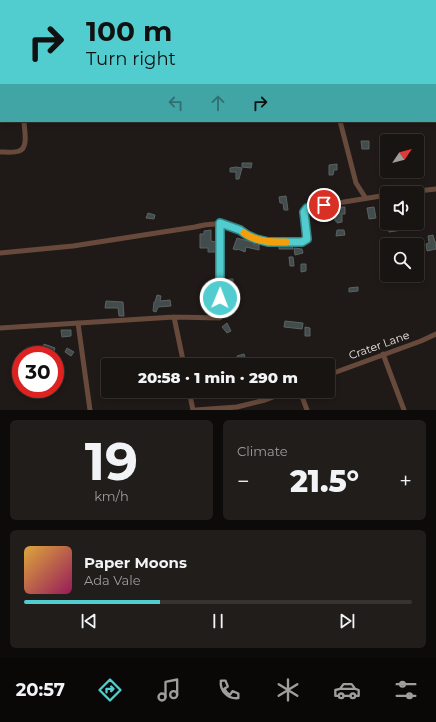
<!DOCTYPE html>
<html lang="en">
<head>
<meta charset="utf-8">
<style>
  body { margin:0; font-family:Montserrat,sans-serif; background:#201d1a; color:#f1f3f6; height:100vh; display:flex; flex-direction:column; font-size:15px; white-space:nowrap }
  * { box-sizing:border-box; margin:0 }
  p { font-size:13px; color:#9e9e9f }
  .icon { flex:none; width:22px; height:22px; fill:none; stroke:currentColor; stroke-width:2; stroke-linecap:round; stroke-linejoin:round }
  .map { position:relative; height:410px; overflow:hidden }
  .panel { display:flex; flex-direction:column; gap:10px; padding:10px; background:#0d0b09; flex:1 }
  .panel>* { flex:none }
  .hud { position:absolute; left:0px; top:0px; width:436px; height:122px; box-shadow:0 2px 6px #0003,0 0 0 1px #363331; background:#52cdcf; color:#111; overflow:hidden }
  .needle { width:26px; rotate:55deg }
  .tools { position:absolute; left:380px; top:134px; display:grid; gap:8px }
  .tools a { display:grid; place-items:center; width:44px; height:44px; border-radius:4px; background:#171411; box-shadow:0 2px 6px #0003,0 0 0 1px #363331; font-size:20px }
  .speed { position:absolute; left:12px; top:346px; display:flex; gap:8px; font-size:20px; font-weight:700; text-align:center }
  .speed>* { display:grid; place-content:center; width:52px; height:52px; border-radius:50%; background:#171411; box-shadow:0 2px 6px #0003,0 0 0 1px #363331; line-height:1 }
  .speed .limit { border:6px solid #d22; background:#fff; color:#111 }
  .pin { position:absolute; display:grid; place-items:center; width:34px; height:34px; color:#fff; margin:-17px; border:2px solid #fff; border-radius:50%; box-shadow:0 1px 4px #0007 }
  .me { position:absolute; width:44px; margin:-22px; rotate:1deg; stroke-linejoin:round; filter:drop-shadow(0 0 3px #0008) }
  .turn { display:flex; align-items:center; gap:14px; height:84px; padding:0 20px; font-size:18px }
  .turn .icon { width:52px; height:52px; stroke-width:2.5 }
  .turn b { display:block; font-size:28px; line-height:34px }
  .lanes { display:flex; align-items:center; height:38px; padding:0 20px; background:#0003; justify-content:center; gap:20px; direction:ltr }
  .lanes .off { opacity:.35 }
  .big { font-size:30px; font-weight:800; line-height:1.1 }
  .panel .tile { flex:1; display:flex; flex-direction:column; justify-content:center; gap:6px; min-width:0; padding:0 14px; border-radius:6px; background:#201d1a }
  .panel .dial { align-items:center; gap:0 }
  .dial b { font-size:52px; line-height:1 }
  .song { display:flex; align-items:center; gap:12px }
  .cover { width:48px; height:48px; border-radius:6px; background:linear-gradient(135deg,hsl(40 70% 55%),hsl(330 70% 35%)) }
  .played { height:4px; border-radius:2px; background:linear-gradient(90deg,#52cdcf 35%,#363331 35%) }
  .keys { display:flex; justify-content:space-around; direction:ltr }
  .heat { display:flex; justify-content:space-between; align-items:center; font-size:22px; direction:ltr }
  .panel .tiles { flex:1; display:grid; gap:10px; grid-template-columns:1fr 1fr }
  .tile:last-child { grid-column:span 2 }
  .trip { position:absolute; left:101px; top:358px; width:234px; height:40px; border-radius:4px; background:#171411; box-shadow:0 2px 6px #0003,0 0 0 1px #363331; font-weight:800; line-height:40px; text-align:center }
  .tabs { display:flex; height:64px; justify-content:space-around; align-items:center; background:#090807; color:#9e9e9f }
  .tabs .icon { width:28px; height:28px }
  .tabs .current { color:#52cdcf }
  .tabs b { font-size:18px; color:#f1f3f6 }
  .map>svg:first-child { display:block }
  .building { fill:#434c4c; stroke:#5a6262 }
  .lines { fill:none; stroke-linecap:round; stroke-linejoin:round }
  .minor { stroke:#674a3b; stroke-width:5 }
  .route-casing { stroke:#358587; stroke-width:10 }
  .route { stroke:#52cdcf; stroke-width:7 }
  .slow { stroke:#f59e0b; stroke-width:7 }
  .labels { text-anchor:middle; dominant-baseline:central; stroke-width:4; stroke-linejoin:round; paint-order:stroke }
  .street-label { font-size:11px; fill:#eae5e3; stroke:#1f1a17 }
</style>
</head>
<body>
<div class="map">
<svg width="436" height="410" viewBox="0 0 436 410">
  <rect width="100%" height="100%" fill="#1f1a17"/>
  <path class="building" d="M 361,141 L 369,141 L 369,149 L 362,149 Z
    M 242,163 L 252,163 L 251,168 L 242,167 Z
    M 337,164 L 337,170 L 334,170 L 333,175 L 329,175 L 329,165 Z
    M 236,167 L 242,168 L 239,179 L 236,179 L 236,172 L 230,172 L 230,168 Z
    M 286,196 L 288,210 L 284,210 L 283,203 L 280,203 L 279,197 Z
    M 341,207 L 345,207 L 345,214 L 342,214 L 342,222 L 337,223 L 337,221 L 335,221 L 335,216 L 336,216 L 336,214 L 341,213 Z
    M 374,207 L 376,218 L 369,219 L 367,208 Z
    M 327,211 L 327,214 L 315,215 L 315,212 Z
    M 148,213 L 155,215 L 154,219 L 146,218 Z
    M 398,223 L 403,223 L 402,230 L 389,232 L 388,226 L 390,226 L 390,224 Z
    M 211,230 L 211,241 L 216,242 L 216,252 L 208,252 L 208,248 L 200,248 L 200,234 L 204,234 L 204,231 Z
    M 337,230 L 344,230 L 345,235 L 336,236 Z
    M 433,235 L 435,242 L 436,242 L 436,249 L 427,251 L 426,244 L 429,243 L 428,236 Z
    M 237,238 L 255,243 L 254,245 L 259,245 L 259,250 L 246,247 L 245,252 L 238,249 L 237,250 L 233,249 Z
    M 279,246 L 292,246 L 293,249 L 279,249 Z
    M 294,248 L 302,249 L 303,253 L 295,255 Z
    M 384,250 L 385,258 L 381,259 L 380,251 Z
    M 289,257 L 293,257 L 294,266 L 290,266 Z
    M 301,264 L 306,264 L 306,271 L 301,272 Z
    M 229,279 L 233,279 L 233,287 L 229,287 Z
    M 358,287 L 358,291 L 349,292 L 349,288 Z
    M 157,295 L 161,296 L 160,301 L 170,300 L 171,306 L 158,307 L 156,312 L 153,311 L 154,302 L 155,302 Z
    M 106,301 L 123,302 L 124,316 L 119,316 L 118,308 L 105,308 Z
    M 285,321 L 303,323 L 302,329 L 284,327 Z
    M 227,323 L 231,331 L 227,333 L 222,327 Z
    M 305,327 L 310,328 L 310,336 L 305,336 Z
    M 61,330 L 71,330 L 71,336 L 62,337 Z
    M 44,344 L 55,348 L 53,355 L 41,355 Z
    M 67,348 L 74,352 L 71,356 L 65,352 Z
    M 244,354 L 246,360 L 247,360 L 249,365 L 240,365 L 237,356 Z"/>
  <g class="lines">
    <path class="minor" d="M 34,0 L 34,1
      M 435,33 L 436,33
      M 340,121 L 356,183 L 365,197
      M 0,152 C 6,152 14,153 19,151 C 29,148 24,129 24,121
      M 400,193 L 436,189
      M 0,253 L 73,246 L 195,227 C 210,223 226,222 240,230 C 246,233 250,237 256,239 C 270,243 288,243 302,242 L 307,239 L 305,211 L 307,208 L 387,195
      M 174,317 L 184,365
      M 78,323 L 90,410
      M 0,328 L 174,317 L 220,318 L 220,223
      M 383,354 L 404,410
      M 328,375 L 421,341 L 436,334
      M 189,391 L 193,410
      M 300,391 L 307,410
      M 196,410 L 237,407 L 265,400 L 289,391"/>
  </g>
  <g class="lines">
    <g class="route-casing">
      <path id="route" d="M 220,298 L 220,223 L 240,230 L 247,235 L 256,239 L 268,242 L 302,242 L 307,239 L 304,212 L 307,208 L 324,205"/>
    </g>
    <use href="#route" class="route"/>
    <path class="slow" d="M 244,233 C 256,242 272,242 286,242"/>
  </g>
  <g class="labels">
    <g class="street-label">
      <text transform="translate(379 345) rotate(-20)">Crater Lane</text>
    </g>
  </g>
</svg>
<div class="tools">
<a><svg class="needle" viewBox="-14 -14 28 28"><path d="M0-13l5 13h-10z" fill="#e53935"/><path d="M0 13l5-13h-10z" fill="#9e9e9f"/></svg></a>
<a><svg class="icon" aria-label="sound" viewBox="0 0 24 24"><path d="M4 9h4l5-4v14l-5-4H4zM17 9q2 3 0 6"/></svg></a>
<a><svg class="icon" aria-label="search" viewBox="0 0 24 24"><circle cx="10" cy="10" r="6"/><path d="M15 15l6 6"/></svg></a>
</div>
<div class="speed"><div class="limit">30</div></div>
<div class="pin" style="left:324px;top:205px;background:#d93025"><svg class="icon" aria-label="arrive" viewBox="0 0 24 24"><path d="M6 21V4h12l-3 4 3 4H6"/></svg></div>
<svg class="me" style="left:220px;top:298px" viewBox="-20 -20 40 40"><circle r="17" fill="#52cdcf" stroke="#fff" stroke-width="3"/><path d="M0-11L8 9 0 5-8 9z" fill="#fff"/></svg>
<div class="trip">20:58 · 1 min · 290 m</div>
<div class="hud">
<div class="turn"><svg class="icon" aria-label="right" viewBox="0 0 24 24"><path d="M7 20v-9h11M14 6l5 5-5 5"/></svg><div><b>100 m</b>Turn right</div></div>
<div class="lanes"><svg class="icon off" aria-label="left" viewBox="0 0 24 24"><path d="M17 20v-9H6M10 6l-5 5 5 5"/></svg><svg class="icon off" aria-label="ahead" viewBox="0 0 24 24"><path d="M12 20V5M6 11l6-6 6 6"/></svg><svg class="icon" aria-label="right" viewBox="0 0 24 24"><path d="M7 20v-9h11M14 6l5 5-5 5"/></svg></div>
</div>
</div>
<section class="panel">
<div class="tiles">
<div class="tile dial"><b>19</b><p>km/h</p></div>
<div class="tile"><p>Climate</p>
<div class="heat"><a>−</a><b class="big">21.5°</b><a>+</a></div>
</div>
<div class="tile">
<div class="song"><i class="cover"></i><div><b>Paper Moons</b><p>Ada Vale</p></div></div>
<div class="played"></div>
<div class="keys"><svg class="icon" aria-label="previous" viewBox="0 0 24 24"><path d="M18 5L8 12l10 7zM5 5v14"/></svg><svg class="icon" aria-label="pause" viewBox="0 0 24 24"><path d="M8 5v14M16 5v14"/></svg><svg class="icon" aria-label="next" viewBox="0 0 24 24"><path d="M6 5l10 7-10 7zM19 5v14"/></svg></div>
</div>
</div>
</section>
<nav class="tabs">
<b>20:57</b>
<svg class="icon current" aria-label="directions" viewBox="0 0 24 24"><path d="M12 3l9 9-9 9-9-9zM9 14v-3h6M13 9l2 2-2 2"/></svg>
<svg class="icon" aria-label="music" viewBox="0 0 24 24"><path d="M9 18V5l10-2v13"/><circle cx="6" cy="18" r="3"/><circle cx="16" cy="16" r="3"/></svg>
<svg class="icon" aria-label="phone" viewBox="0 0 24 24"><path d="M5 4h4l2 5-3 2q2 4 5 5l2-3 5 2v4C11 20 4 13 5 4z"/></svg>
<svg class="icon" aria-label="climate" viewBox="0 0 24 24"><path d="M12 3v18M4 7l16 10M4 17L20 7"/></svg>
<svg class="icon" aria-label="car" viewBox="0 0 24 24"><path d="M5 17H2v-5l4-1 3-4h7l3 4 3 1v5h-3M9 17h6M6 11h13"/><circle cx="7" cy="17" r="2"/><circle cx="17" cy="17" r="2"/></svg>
<svg class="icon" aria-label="filters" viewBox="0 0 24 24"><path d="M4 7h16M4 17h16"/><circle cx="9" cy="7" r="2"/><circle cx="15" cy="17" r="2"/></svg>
</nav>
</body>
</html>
